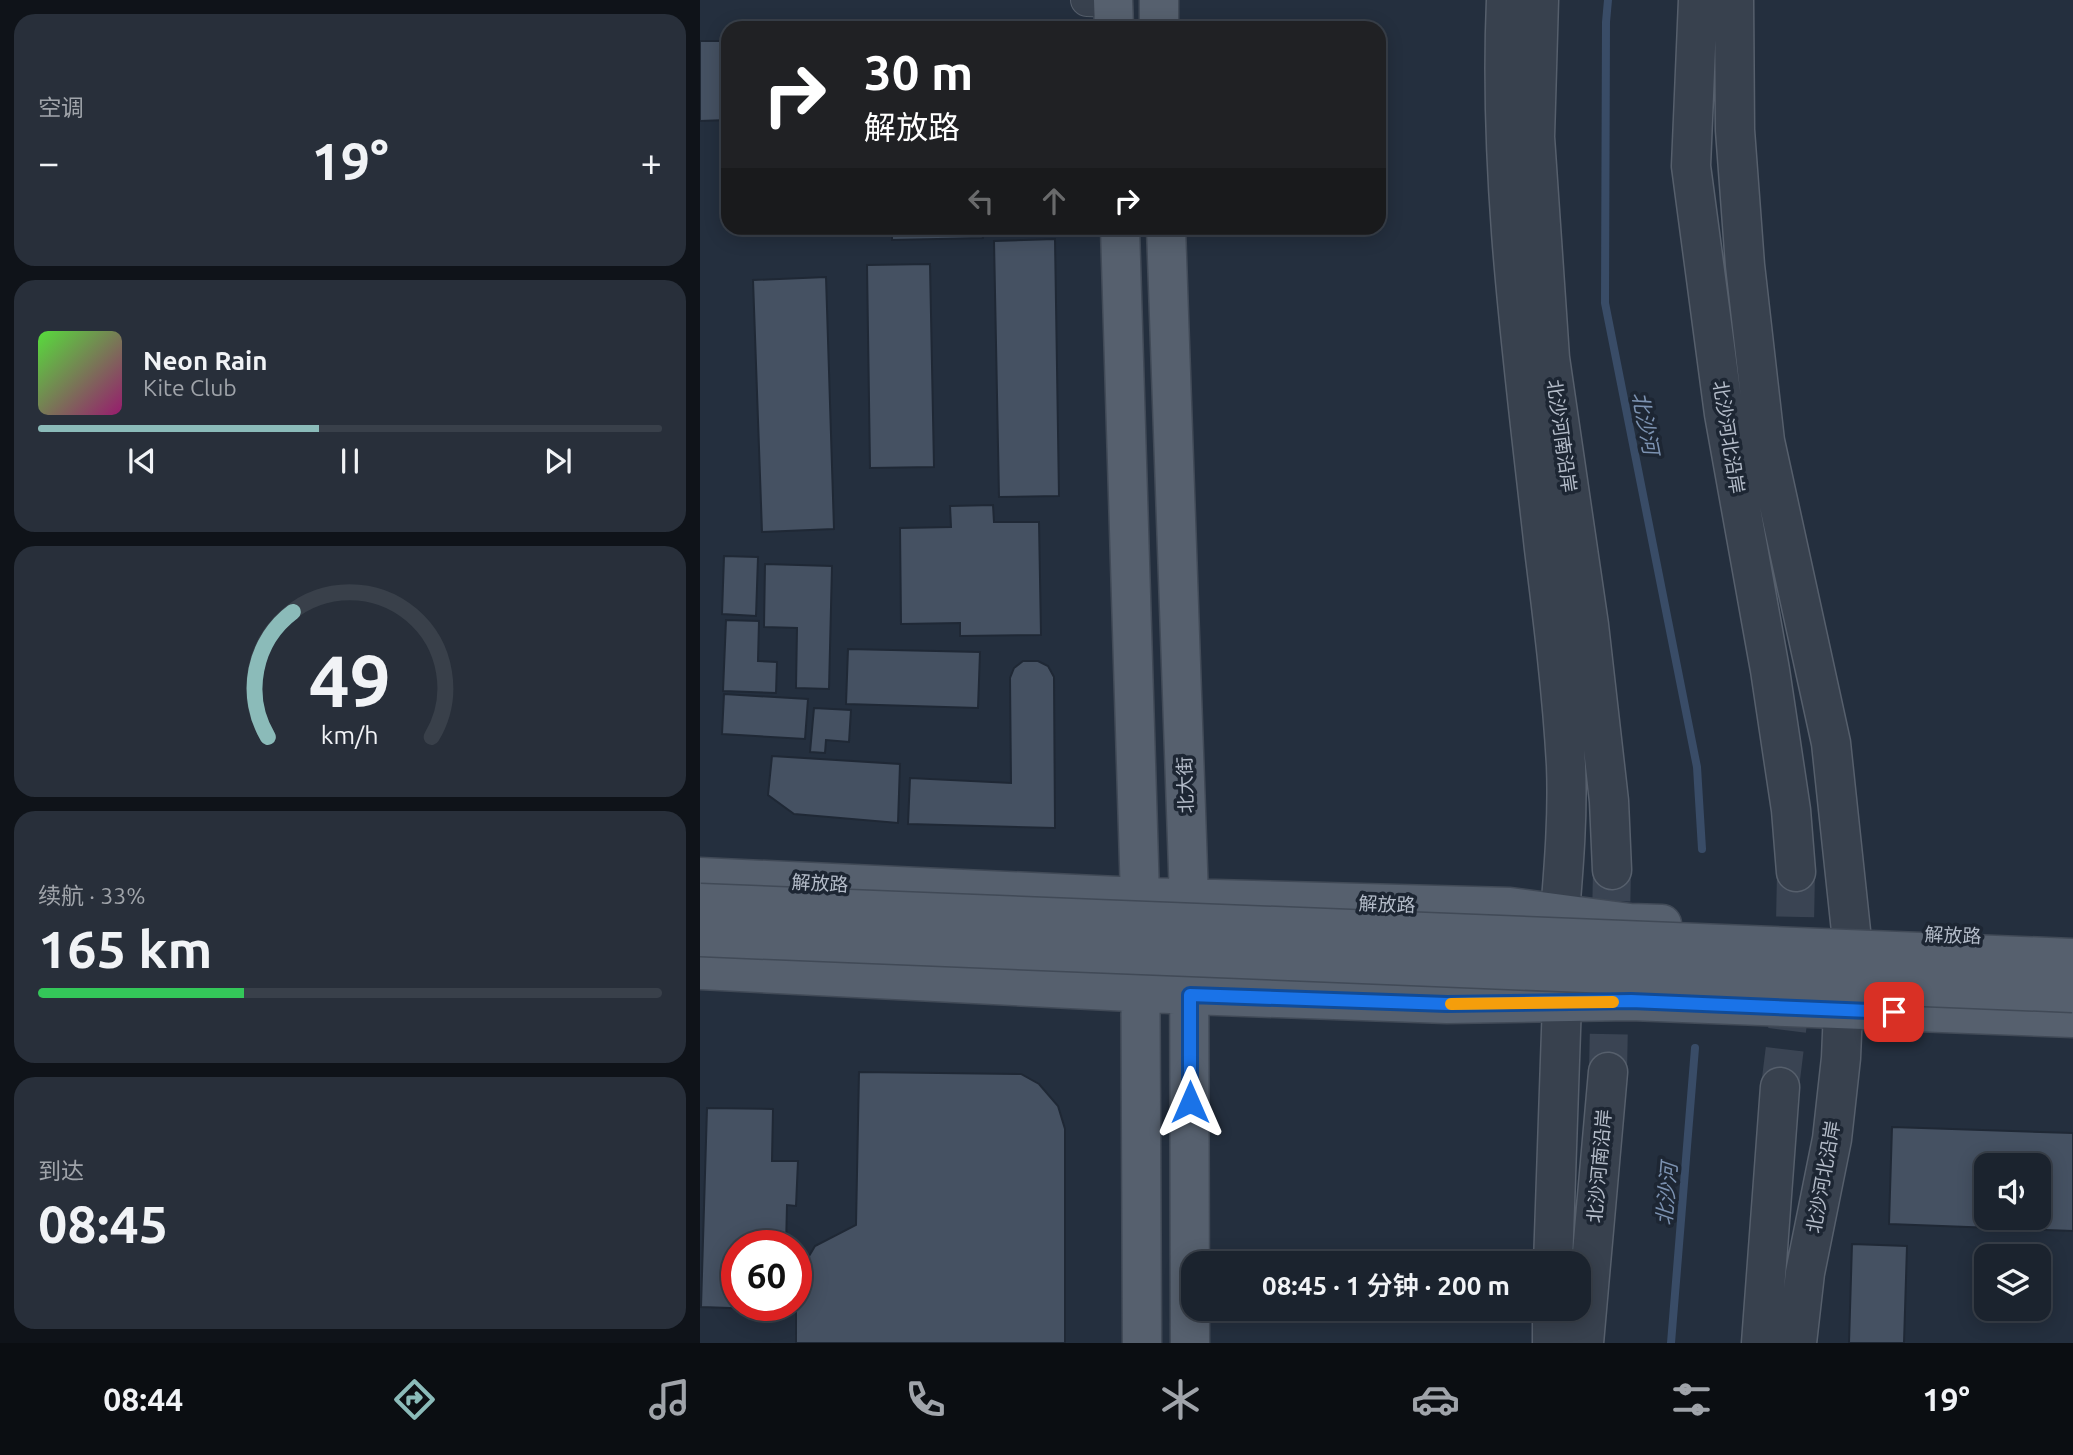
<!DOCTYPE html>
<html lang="zh">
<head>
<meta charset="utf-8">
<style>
  body { margin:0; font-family:Ubuntu,"Noto Sans SC",sans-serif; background:#282f3a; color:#f1f3f6; height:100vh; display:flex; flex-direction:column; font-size:26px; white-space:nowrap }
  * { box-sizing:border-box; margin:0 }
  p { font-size:23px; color:#a0a4aa }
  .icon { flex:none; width:38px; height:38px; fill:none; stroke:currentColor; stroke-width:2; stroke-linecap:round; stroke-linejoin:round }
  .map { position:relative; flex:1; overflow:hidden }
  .sheet { display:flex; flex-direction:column; gap:14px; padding:14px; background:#0f1319; width:700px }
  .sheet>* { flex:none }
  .top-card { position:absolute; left:21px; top:21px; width:665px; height:214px; border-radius:21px; box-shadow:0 4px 18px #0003,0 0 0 2px #39404a; background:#202124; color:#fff; overflow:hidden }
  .fabs { position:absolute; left:1274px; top:1153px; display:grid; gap:14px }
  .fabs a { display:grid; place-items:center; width:77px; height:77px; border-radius:14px; background:#1b232e; box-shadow:0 4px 18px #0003,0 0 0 2px #39404a; font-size:35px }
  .speed { position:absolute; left:21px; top:1230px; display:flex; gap:14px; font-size:35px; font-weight:700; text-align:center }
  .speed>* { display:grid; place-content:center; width:91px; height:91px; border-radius:50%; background:#1b232e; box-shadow:0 4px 18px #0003,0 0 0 2px #39404a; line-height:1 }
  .speed .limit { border:10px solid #d22; background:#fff; color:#111 }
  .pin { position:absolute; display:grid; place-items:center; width:60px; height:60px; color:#fff; margin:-30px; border-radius:14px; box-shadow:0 4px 10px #0006 }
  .me { position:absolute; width:77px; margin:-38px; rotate:0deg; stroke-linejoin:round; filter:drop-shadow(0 0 5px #0008) }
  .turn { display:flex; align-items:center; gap:24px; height:147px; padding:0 28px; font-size:32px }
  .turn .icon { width:91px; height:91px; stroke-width:2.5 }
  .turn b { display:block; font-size:49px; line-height:60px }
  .lanes { display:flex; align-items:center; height:66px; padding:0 28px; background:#0003; justify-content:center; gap:35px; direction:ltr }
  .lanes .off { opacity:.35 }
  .big { font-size:52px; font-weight:600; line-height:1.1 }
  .sheet .card { flex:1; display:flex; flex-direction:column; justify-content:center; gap:10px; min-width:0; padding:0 24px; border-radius:21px; background:#282f3a }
  .sheet .dial { align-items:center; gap:0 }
  .dial svg { height:182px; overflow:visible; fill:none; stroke:#39404a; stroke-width:7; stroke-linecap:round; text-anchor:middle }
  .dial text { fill:#f1f3f6; stroke:none }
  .song { display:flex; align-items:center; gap:21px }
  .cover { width:84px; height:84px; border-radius:10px; background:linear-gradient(135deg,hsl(110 70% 55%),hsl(320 70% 35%)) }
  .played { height:7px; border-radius:4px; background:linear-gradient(90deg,#8bbbb9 45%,#39404a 45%) }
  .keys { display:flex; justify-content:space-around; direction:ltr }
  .heat { display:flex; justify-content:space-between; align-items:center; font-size:38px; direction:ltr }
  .charge { height:10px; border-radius:5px; background:linear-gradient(90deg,#34c759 33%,#39404a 0) }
  .trip { position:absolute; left:481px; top:1251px; width:410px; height:70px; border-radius:21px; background:#1b232e; box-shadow:0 4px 18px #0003,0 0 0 2px #39404a; font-weight:600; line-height:70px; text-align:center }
  .dock { display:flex; height:112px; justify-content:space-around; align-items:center; background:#0b0e12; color:#a0a4aa }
  .dock .icon { width:49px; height:49px }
  .dock .on { color:#8bbbb9 }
  .dock b { font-size:32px; color:#f1f3f6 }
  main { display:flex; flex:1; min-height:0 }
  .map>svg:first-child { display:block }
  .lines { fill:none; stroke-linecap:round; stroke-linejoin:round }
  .stream { stroke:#394c67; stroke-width:8 }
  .building { fill:#455162; stroke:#1f2835; stroke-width:2; fill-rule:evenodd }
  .tertiary-tunnel { stroke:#3a4453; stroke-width:38; stroke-dasharray:38 19; stroke-linecap:butt }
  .minor-casing { stroke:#565f6c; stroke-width:34 }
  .tertiary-casing { stroke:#565f6c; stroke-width:41 }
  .primary-casing { stroke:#414a57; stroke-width:41 }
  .minor { stroke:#38414e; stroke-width:32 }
  .tertiary { stroke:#38414e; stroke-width:38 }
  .primary { stroke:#56606e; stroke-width:38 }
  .primary-bridge-casing { stroke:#414a57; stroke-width:41; stroke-linecap:butt }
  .primary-bridge { stroke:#56606e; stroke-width:38 }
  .route-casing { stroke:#114b97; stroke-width:18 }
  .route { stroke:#1a73e8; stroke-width:12 }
  .slow { stroke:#f59e0b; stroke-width:12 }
  .labels { text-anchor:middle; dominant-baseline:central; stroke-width:7; stroke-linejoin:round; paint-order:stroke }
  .street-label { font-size:19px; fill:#b4bcc9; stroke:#1d2633 }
  .water-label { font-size:21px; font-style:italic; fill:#7c92b1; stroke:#1d2633 }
</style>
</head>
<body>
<main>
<section class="sheet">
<div class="card"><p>空调</p>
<div class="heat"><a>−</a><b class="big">19°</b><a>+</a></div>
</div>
<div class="card">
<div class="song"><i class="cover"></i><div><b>Neon Rain</b><p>Kite Club</p></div></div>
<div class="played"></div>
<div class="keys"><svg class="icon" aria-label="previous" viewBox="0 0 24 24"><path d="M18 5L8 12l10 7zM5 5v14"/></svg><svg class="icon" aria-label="pause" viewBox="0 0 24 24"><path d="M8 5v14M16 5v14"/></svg><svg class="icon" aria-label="next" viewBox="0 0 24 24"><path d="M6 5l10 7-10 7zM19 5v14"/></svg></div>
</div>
<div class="card dial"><svg viewBox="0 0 100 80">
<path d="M14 69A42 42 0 1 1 86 69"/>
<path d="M14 69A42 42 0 0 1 25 14" stroke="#8bbbb9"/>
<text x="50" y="56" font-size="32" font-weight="700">49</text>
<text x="50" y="72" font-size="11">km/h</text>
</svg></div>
<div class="card"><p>续航 · 33%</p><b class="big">165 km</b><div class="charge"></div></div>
<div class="card"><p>到达</p><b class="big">08:45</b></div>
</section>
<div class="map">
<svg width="1373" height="1343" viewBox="0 0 1373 1343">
  <rect width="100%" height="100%" fill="#242f3e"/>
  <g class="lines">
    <path class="stream" d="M 908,0 L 906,22 L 905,303 L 997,767 L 1002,849
      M 971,1343 L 995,1048"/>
  </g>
  <path class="building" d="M 0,41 L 28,41 L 28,120 L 0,121 Z
    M 192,228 L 282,228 L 283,238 L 192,240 Z
    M 355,239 L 359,496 L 299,497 L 294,241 Z
    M 230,264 L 234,467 L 170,468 L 167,265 Z
    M 126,277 L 134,529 L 62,532 L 53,280 Z
    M 293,505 L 294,522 L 339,522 L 341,635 L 260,636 L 260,623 L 201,624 L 200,528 L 251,527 L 250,506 Z
    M 24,556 L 58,557 L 56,616 L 22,614 Z
    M 65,564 L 132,566 L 129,689 L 96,688 L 97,628 L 64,627 Z
    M 26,620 L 59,621 L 58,661 L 77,662 L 76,693 L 23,691 Z
    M 148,649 L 280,652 L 278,708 L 146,704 Z
    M 323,661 L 338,661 L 348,666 L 354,677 L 355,828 L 208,824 L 210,778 L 311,783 L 310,678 L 314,668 Z
    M 24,694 L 108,699 L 105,739 L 22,734 Z
    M 114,708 L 151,710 L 149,742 L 126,740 L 125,753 L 110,752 Z
    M 72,756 L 200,764 L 198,823 L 94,814 L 68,795 Z
    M 159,1072 L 321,1074 L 339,1084 L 358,1106 L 365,1129 L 365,1343 L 96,1343 L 96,1278 L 115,1246 L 156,1225 Z
    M 7,1108 L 73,1109 L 72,1161 L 98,1161 L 96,1206 L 87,1205 L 86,1246 L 37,1246 L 37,1306 L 58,1306 L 58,1309 L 1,1307 Z
    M 1192,1127 L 1373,1133 L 1373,1231 L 1189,1224 ZM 1286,1166 L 1339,1166 L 1339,1218 L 1286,1218 Z
    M 1152,1244 L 1207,1246 L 1204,1343 L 1149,1343 Z"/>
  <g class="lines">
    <path class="tertiary-tunnel" d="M 908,1072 L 912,870
      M 1080,1087 L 1094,974 L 1096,872"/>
    <g class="minor-casing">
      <path id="minor" d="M 387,0 L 413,1"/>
    </g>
    <g class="tertiary-casing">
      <path id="tertiary" d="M 806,0 C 798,184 824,367 844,549 C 853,621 862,693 866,765 C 868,815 864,864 860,913
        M 839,0 L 835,137 L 850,358 L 889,625 L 909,801 L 912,870
        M 998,0 L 991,166 L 1024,414 L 1070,670 L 1091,810 L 1096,872
        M 1034,0 L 1035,130 L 1045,265 L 1065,441 L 1131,743 L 1151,931
        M 853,1264 L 862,1002
        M 852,1343 L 852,1309
        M 884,1343 L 908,1072
        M 1061,1343 L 1080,1087
        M 1097,1343 L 1105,1273 L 1132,1139 L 1141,1058 L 1143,1010"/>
    </g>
    <g class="primary-casing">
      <path id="primary" d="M 413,0 L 414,28
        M 459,0 L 459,28
        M 420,228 L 440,897 L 442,1343
        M 466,228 L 489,898 L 490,1343
        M 0,877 L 440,897 L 810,907 L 930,923 L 962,924
        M 0,970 L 490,995 L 747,1004 L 931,1001 L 1373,1018"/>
    </g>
    <use href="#minor" class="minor"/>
    <use href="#tertiary" class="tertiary"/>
    <use href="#primary" class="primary"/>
    <g class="primary-bridge-casing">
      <path id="primary-bridge" d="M 0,903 L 1373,958
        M 0,937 L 1373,993"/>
    </g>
    <use href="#primary-bridge" class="primary-bridge"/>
  </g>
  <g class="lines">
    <g class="route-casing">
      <path id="route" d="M 490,1102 L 490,995 L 747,1004 L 931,1001 L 1194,1012"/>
    </g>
    <use href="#route" class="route"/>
    <path class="slow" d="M 751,1004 L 913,1002"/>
  </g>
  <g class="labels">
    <g class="street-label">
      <text transform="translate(862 436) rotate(82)">北沙河南沿岸</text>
      <text transform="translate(1029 437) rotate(81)">北沙河北沿岸</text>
      <text transform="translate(485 785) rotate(-92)">北大街</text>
      <text transform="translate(120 883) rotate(3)">解放路</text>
      <text transform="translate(687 904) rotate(2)">解放路</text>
      <text transform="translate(1253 935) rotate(2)">解放路</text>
      <text transform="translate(899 1166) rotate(-85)">北沙河南沿岸</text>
      <text transform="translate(1123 1177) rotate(-80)">北沙河北沿岸</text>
    </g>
    <g class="water-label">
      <text transform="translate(946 423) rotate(79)">北沙河</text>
      <text transform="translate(966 1194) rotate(-85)">北沙河</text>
    </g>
  </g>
</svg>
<div class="fabs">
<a><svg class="icon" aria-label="sound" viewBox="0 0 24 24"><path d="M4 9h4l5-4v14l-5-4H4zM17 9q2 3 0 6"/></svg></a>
<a><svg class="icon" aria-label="layers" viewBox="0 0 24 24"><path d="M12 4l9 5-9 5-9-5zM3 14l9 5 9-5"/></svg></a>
</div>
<div class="speed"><div class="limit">60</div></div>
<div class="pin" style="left:1194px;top:1012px;background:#d93025"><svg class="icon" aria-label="arrive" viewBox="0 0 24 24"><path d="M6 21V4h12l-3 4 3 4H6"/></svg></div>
<svg class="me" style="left:490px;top:1102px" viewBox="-20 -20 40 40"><path d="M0-17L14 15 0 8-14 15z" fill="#1a73e8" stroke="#fff" stroke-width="4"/></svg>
<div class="trip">08:45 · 1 分钟 · 200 m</div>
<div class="top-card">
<div class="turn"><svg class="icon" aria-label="right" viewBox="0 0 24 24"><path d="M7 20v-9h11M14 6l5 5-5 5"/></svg><div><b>30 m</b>解放路</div></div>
<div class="lanes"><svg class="icon off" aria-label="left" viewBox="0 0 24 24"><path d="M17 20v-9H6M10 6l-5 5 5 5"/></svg><svg class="icon off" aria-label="ahead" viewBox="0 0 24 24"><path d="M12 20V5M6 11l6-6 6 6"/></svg><svg class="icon" aria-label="right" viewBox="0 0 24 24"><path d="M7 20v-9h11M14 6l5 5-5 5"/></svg></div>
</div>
</div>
</main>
<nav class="dock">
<b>08:44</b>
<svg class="icon on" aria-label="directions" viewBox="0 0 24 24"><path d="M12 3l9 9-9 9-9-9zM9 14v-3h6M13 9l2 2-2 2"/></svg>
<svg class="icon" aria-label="music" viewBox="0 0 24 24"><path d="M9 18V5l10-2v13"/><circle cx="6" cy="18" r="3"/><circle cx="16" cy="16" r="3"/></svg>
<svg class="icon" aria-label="phone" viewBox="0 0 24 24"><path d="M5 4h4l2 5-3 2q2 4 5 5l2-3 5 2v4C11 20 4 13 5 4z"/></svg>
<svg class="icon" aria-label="climate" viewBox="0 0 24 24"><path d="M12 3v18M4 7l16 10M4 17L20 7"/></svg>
<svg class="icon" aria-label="car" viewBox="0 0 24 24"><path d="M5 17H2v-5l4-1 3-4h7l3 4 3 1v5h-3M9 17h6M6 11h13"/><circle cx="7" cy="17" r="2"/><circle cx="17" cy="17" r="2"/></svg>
<svg class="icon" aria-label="filters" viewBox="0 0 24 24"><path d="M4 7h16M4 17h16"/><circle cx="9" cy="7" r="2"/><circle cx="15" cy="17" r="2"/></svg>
<b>19°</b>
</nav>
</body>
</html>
